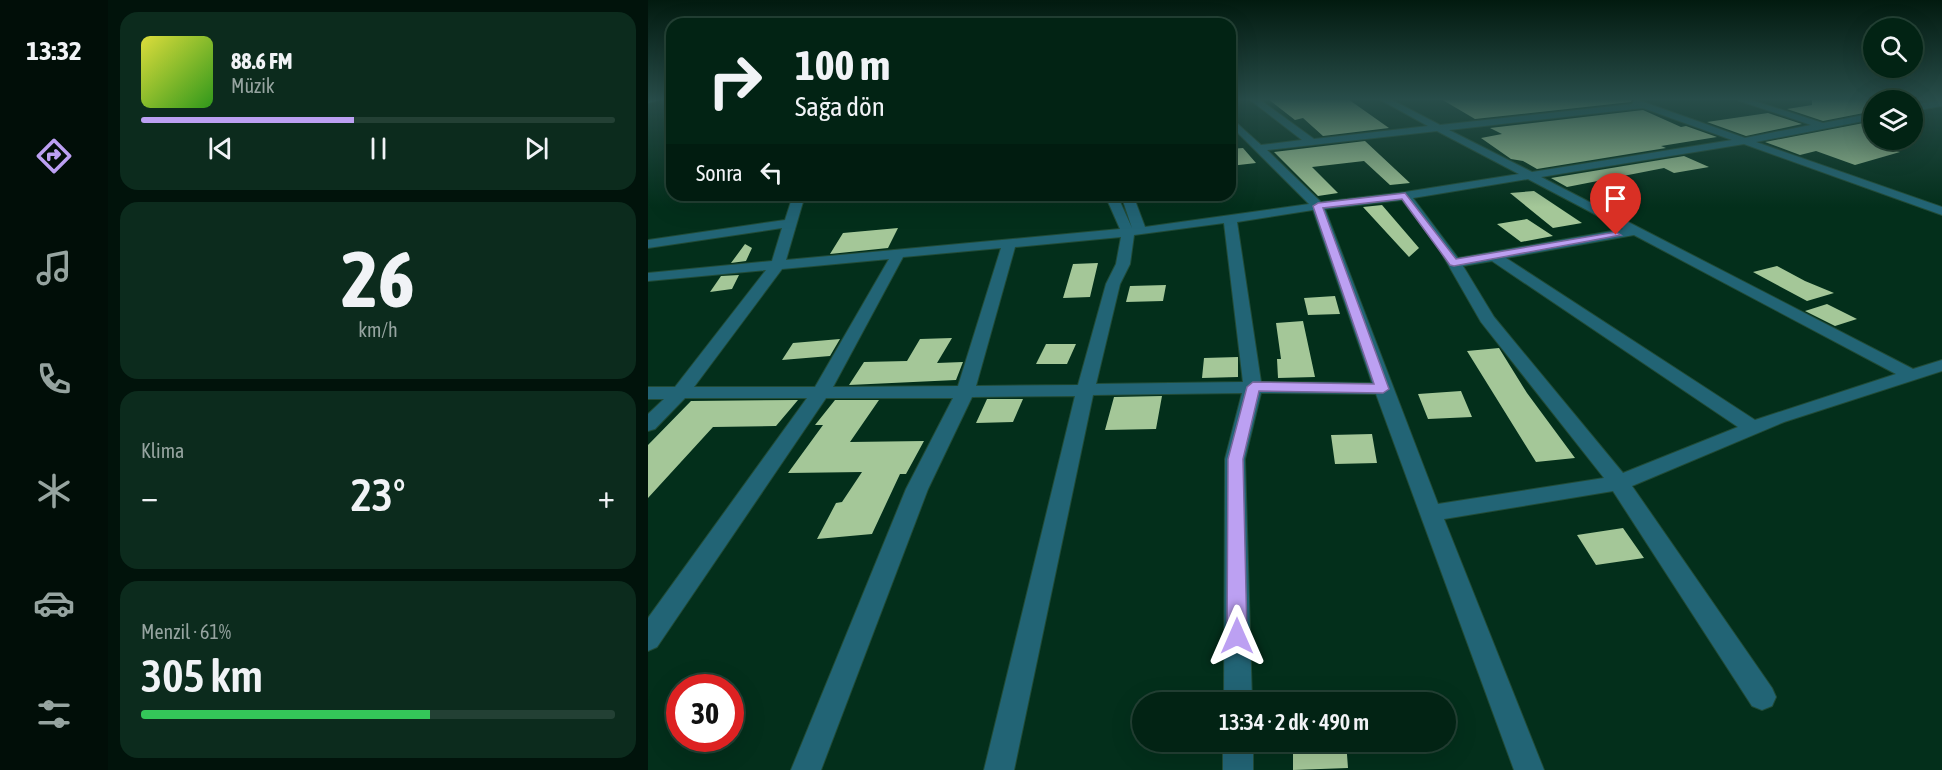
<!DOCTYPE html>
<html lang="tr">
<head>
<meta charset="utf-8">
<style>
  body { margin:0; font-family:"Asap Condensed",sans-serif; background:#0c2b1d; color:#f1f3f6; height:100vh; display:flex; flex-direction:column; font-size:22px; white-space:nowrap }
  * { box-sizing:border-box; margin:0 }
  p { font-size:20px; color:#96a4a0 }
  .icon { flex:none; width:33px; height:33px; fill:none; stroke:currentColor; stroke-width:2; stroke-linecap:round; stroke-linejoin:round }
  .map { position:relative; flex:1; overflow:hidden }
  .drawer { display:flex; flex-direction:column; gap:12px; padding:12px; background:#01130b; width:540px }
  .drawer>* { flex:none }
  .guide { position:absolute; left:18px; top:18px; width:570px; height:183px; border-radius:18px; box-shadow:0 6px 24px #0002,0 0 0 2px #234034; background:#022314; color:#f1f3f6; overflow:hidden }
  .controls { position:absolute; left:1215px; top:18px; display:grid; gap:12px }
  .controls a { display:grid; place-items:center; width:60px; height:60px; border-radius:50%; background:#022314; box-shadow:0 6px 24px #0002,0 0 0 2px #234034; font-size:30px }
  .speed { position:absolute; left:18px; top:674px; display:flex; gap:12px; font-size:30px; font-weight:700; text-align:center }
  .speed>* { display:grid; place-content:center; width:78px; height:78px; border-radius:50%; background:#022314; box-shadow:0 6px 24px #0002,0 0 0 2px #234034; line-height:1 }
  .speed .limit { border:9px solid #d22; background:#fff; color:#111 }
  .pin { position:absolute; display:grid; place-items:center; width:51px; height:51px; color:#fff; margin:-62px -26px; border-radius:50% 50% 50% 0; rotate:-45deg; box-shadow:0 0 6px #0007 }
  .pin .icon { rotate:45deg }
  .me { position:absolute; width:66px; margin:-33px; rotate:0deg; stroke-linejoin:round; filter:drop-shadow(0 0 4px #0008) }
  .turn { display:flex; align-items:center; gap:21px; height:126px; padding:0 30px; font-size:27px }
  .turn .icon { width:78px; height:78px; stroke-width:2.5 }
  .turn b { display:block; font-size:42px; line-height:51px }
  .then { display:flex; align-items:center; height:57px; padding:0 30px; background:#0003; gap:12px; font-size:22px }
  .big { font-size:45px; font-weight:600; line-height:1.1 }
  .drawer .card { flex:1; display:flex; flex-direction:column; justify-content:center; gap:9px; min-width:0; padding:0 21px; border-radius:18px; background:#0c2b1d }
  .drawer .dial { align-items:center; gap:0 }
  .dial b { font-size:78px; line-height:1 }
  .song { display:flex; align-items:center; gap:18px }
  .cover { width:72px; height:72px; border-radius:9px; background:linear-gradient(135deg,hsl(60 70% 55%),hsl(110 70% 35%)) }
  .played { height:6px; border-radius:3px; background:linear-gradient(90deg,#bca0f2 45%,#234034 45%) }
  .keys { display:flex; justify-content:space-around; direction:ltr }
  .heat { display:flex; justify-content:space-between; align-items:center; font-size:33px; direction:ltr }
  .charge { height:9px; border-radius:4px; background:linear-gradient(90deg,#34c759 61%,#234034 0) }
  .trip { position:absolute; left:484px; top:692px; width:324px; height:60px; border-radius:30px; background:#022314; box-shadow:0 6px 24px #0002,0 0 0 2px #234034; font-weight:600; line-height:60px; text-align:center }
  main { display:flex; flex:1; min-height:0 }
  .tabs { display:flex; flex-direction:column; width:108px; justify-content:space-around; align-items:center; background:#010e08; color:#96a4a0 }
  .tabs .icon { width:42px; height:42px }
  .tabs .on { color:#bca0f2 }
  .tabs b { font-size:27px; color:#f1f3f6 }
  .map>svg:first-child { display:block }
  .building { fill:#a4c798 }
  .lines { fill:none; stroke-linecap:round; stroke-linejoin:round }
  .street-casing { stroke:#214b37; stroke-width:2 }
  .primary-casing { stroke:#214b37; stroke-width:2 }
  .street { fill:#226475; fill-rule:evenodd }
  .primary { fill:#359db7; fill-rule:evenodd }
  .route { fill:#bca0f2; stroke:#7a689d; stroke-width:1.5 }
</style>
</head>
<body>
<main>
<nav class="tabs">
<b>13:32</b>
<svg class="icon on" aria-label="directions" viewBox="0 0 24 24"><path d="M12 3l9 9-9 9-9-9zM9 14v-3h6M13 9l2 2-2 2"/></svg>
<svg class="icon" aria-label="music" viewBox="0 0 24 24"><path d="M9 18V5l10-2v13"/><circle cx="6" cy="18" r="3"/><circle cx="16" cy="16" r="3"/></svg>
<svg class="icon" aria-label="phone" viewBox="0 0 24 24"><path d="M5 4h4l2 5-3 2q2 4 5 5l2-3 5 2v4C11 20 4 13 5 4z"/></svg>
<svg class="icon" aria-label="climate" viewBox="0 0 24 24"><path d="M12 3v18M4 7l16 10M4 17L20 7"/></svg>
<svg class="icon" aria-label="car" viewBox="0 0 24 24"><path d="M5 17H2v-5l4-1 3-4h7l3 4 3 1v5h-3M9 17h6M6 11h13"/><circle cx="7" cy="17" r="2"/><circle cx="17" cy="17" r="2"/></svg>
<svg class="icon" aria-label="filters" viewBox="0 0 24 24"><path d="M4 7h16M4 17h16"/><circle cx="9" cy="7" r="2"/><circle cx="15" cy="17" r="2"/></svg>
</nav>
<section class="drawer">
<div class="card">
<div class="song"><i class="cover"></i><div><b>88.6 FM</b><p>Müzik</p></div></div>
<div class="played"></div>
<div class="keys"><svg class="icon" aria-label="previous" viewBox="0 0 24 24"><path d="M18 5L8 12l10 7zM5 5v14"/></svg><svg class="icon" aria-label="pause" viewBox="0 0 24 24"><path d="M8 5v14M16 5v14"/></svg><svg class="icon" aria-label="next" viewBox="0 0 24 24"><path d="M6 5l10 7-10 7zM19 5v14"/></svg></div>
</div>
<div class="card dial"><b>26</b><p>km/h</p></div>
<div class="card"><p>Klima</p>
<div class="heat"><a>−</a><b class="big">23°</b><a>+</a></div>
</div>
<div class="card"><p>Menzil · 61%</p><b class="big">305 km</b><div class="charge"></div></div>
</section>
<div class="map">
<svg width="1294" height="770" viewBox="0 0 1294 770">
  <rect width="100%" height="100%" fill="#032f1b"/>
  <path class="building" d="M 620,99 L 700,99 L 741,128 L 675,136 L 655,118 L 647,120 Z
    M 793,99 L 984,99 L 983,102 L 827,119 Z
    M 1164,99 L 1226,99 L 1226,111 L 1175,121 L 1139,109 L 1164,105 Z
    M 995,110 L 1033,127 L 1038,126 L 1069,137 L 1013,146 L 1018,148 L 889,169 L 875,161 L 863,159 L 833,138 L 854,134 L 842,128 Z
    M 1120,113 L 1154,124 L 1098,136 L 1059,122 Z
    M 1226,121 L 1226,145 L 1252,152 L 1207,165 L 1168,151 L 1152,155 L 1117,142 Z
    M 717,141 L 762,183 L 742,185 L 716,161 L 664,167 L 690,193 L 670,196 L 626,152 Z
    M 595,148 L 608,163 L 582,166 L 582,149 Z
    M 1036,156 L 1061,167 L 1026,173 L 1016,168 L 919,187 L 903,178 Z
    M 886,191 L 934,223 L 905,228 L 862,193 Z
    M 734,205 L 771,248 L 761,257 L 715,207 Z
    M 879,219 L 905,236 L 873,242 L 849,224 Z
    M 250,228 L 240,248 L 182,254 L 195,233 Z
    M 97,244 L 104,248 L 98,261 L 83,263 Z
    M 450,263 L 442,297 L 415,298 L 425,264 Z
    M 1129,266 L 1157,281 L 1186,293 L 1159,301 L 1105,272 Z
    M 91,275 L 84,289 L 62,292 L 73,276 Z
    M 518,285 L 515,301 L 478,302 L 482,286 Z
    M 687,296 L 692,314 L 660,315 L 656,298 Z
    M 1179,304 L 1209,319 L 1187,326 L 1157,311 Z
    M 655,321 L 667,377 L 630,378 L 629,359 L 633,359 L 628,323 Z
    M 304,338 L 289,363 L 315,362 L 308,380 L 201,385 L 216,362 L 259,361 L 272,339 Z
    M 192,339 L 182,356 L 134,360 L 145,343 Z
    M 398,344 L 428,344 L 419,364 L 388,364 Z
    M 851,348 L 879,393 L 927,458 L 888,462 L 819,351 Z
    M 590,357 L 590,377 L 554,378 L 556,358 Z
    M 813,391 L 824,417 L 780,419 L 770,394 Z
    M 514,396 L 508,429 L 457,430 L 466,397 Z
    M 339,399 L 375,399 L 365,422 L 328,423 Z
    M 150,400 L 128,426 L 65,427 L 0,498 L 0,445 L 43,401 Z
    M 187,400 L 231,400 L 202,442 L 276,441 L 258,474 L 252,474 L 224,534 L 169,539 L 188,503 L 194,502 L 214,472 L 140,473 L 175,425 L 167,425 Z
    M 724,434 L 729,463 L 687,464 L 683,435 Z
    M 975,528 L 996,558 L 948,565 L 929,535 Z
    M 645,741 L 698,741 L 700,768 L 645,770 Z"/>
  <g class="lines">
    <g class="street-casing">
      <path id="street" d="M 601,99 L 611,99 L 666,139 L 780,126 L 731,99 L 742,99 L 792,125 L 984,104 L 987,99 L 1097,138 L 1163,125 L 1086,99 L 1100,99 L 1175,123 L 1226,113 L 1226,119 L 1108,142 L 1294,207 L 1294,215 L 1096,144 L 893,177 L 1265,369 L 1294,360 L 1294,371 L 1136,422 L 984,486 L 1124,688 L 1128,697 L 1124,706 L 1114,710 L 1104,706 L 965,491 L 796,519 L 896,770 L 866,770 L 728,394 L 613,393 L 597,459 L 604,702 L 576,702 L 577,459 L 594,393 L 445,395 L 366,770 L 336,770 L 427,396 L 324,397 L 280,489 L 173,770 L 143,770 L 258,489 L 305,398 L 178,398 L 9,647 L 0,651 L 0,618 L 159,398 L 37,398 L 7,429 L 0,431 L 0,414 L 16,399 L 0,399 L 0,387 L 27,387 L 118,270 L 0,281 L 0,273 L 124,261 L 134,228 L 0,248 L 0,240 L 137,220 L 145,195 L 157,195 L 138,260 L 472,229 L 457,195 L 469,195 L 484,228 L 473,195 L 485,195 L 497,227 L 661,204 L 582,125 L 582,117 L 613,145 L 654,140 ZM 995,108 L 1084,140 L 884,172 L 801,130 ZM 789,131 L 871,174 L 757,192 L 673,202 L 619,150 ZM 880,179 L 975,229 L 810,258 L 765,198 ZM 754,200 L 790,247 L 833,322 L 956,478 L 790,504 L 677,209 ZM 665,210 L 724,383 L 613,382 L 589,222 ZM 576,223 L 595,382 L 448,384 L 472,284 L 482,264 L 486,235 ZM 986,235 L 1248,374 L 1107,420 L 858,258 ZM 473,237 L 468,264 L 458,284 L 430,385 L 328,386 L 367,247 ZM 353,248 L 310,386 L 185,387 L 255,257 ZM 241,259 L 167,387 L 46,387 L 134,269 ZM 844,261 L 1090,427 L 975,473 L 846,317 L 815,266 Z
        M 1294,100 L 1294,106 L 1264,111 L 1264,105 Z
        M 575,741 L 605,741 L 605,770 L 575,770 Z"/>
    </g>
    <g class="primary-casing">
      <path id="primary" d="M 0,99 L 16,99 L 0,103 Z"/>
    </g>
    <use href="#street" class="street"/>
    <use href="#primary" class="primary"/>
  </g>
  <linearGradient id="sky" x2="0" y2="1"><stop stop-color="#021a0f"/><stop offset="0.48" stop-color="#284d4a"/><stop offset="1" stop-color="#284d4a" stop-opacity="0"/></linearGradient>
  <rect width="1294" height="207" fill="url(#sky)"/>
  <path class="route" d="M 757,193 L 808,259 L 968,232 L 973,235 L 806,266 L 802,265 L 754,199 L 675,208 L 741,389 L 735,393 L 611,391 L 595,459 L 599,636 L 596,642 L 589,644 L 582,642 L 579,636 L 580,459 L 599,387 L 605,382 L 726,384 L 665,206 L 670,203 Z"/>
</svg>
<div class="controls">
<a><svg class="icon" aria-label="search" viewBox="0 0 24 24"><circle cx="10" cy="10" r="6"/><path d="M15 15l6 6"/></svg></a>
<a><svg class="icon" aria-label="layers" viewBox="0 0 24 24"><path d="M12 4l9 5-9 5-9-5zM3 14l9 5 9-5"/></svg></a>
</div>
<div class="speed"><div class="limit">30</div></div>
<div class="pin" style="left:968px;top:235px;background:#d93025"><svg class="icon" aria-label="arrive" viewBox="0 0 24 24"><path d="M6 21V4h12l-3 4 3 4H6"/></svg></div>
<svg class="me" style="left:589px;top:636px" viewBox="-20 -20 40 40"><path d="M0-17L14 15 0 8-14 15z" fill="#bca0f2" stroke="#fff" stroke-width="4"/></svg>
<div class="trip">13:34 · 2 dk · 490 m</div>
<div class="guide">
<div class="turn"><svg class="icon" aria-label="right" viewBox="0 0 24 24"><path d="M7 20v-9h11M14 6l5 5-5 5"/></svg><div><b>100 m</b>Sağa dön</div></div>
<div class="then">Sonra<svg class="icon" aria-label="left" viewBox="0 0 24 24"><path d="M17 20v-9H6M10 6l-5 5 5 5"/></svg></div>
</div>
</div>
</main>
</body>
</html>
